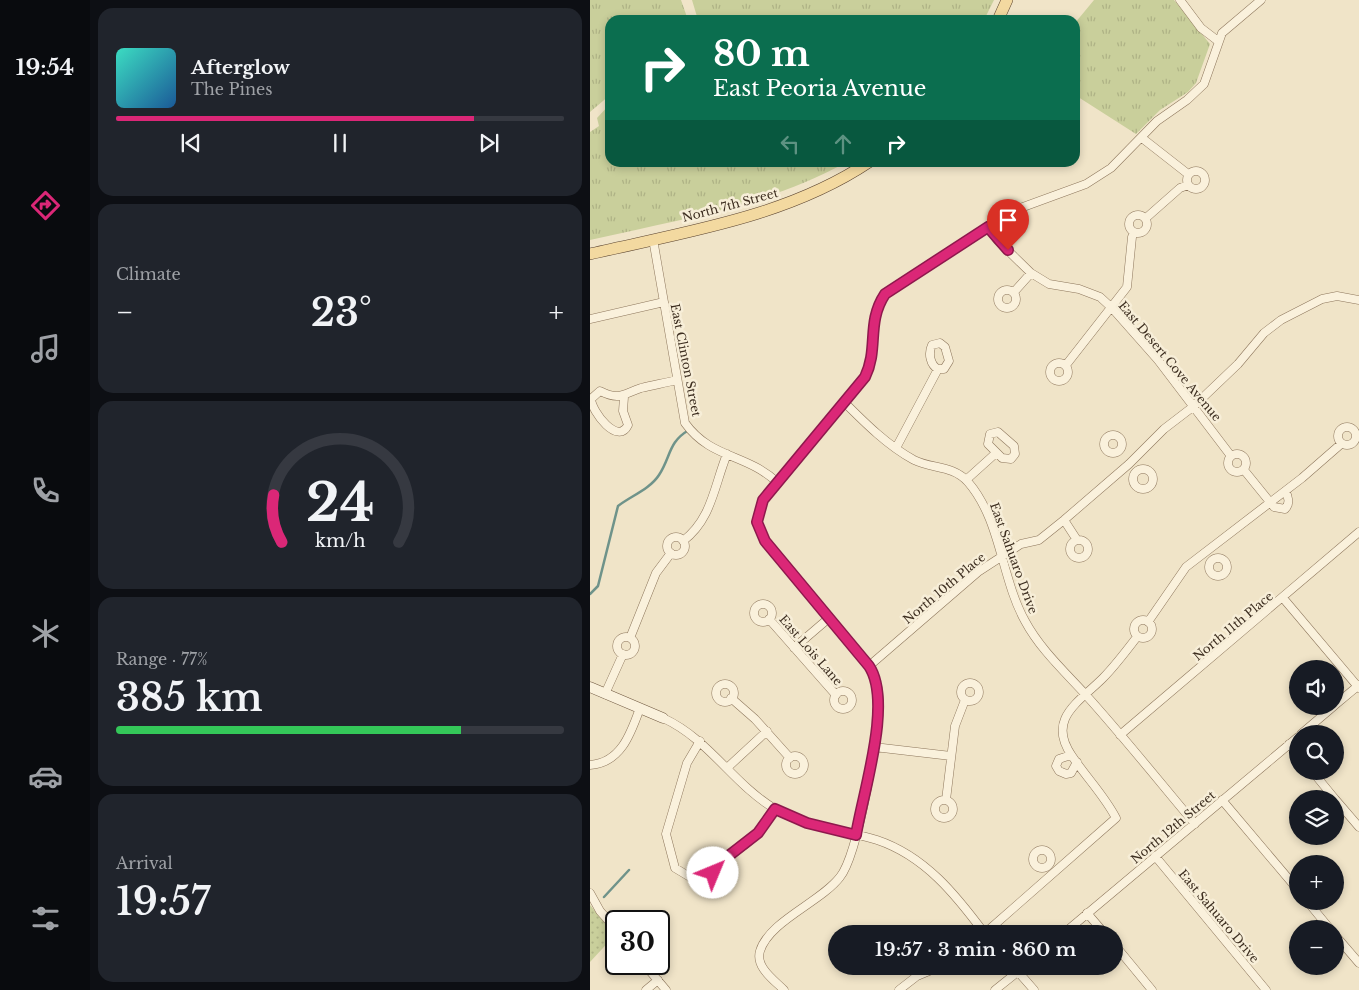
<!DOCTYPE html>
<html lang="en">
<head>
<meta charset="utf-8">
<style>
  body { margin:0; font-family:"Libre Baskerville",serif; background:#20242c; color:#f1f3f6; height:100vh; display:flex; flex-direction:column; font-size:19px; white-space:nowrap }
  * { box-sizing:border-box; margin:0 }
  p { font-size:16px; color:#9ea1a6 }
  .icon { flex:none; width:28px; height:28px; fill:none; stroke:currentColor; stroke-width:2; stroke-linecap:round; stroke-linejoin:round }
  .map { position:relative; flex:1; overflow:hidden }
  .panel { display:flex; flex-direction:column; gap:8px; padding:8px; background:#0d0f14; width:500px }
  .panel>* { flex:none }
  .hud { position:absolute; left:15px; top:15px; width:475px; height:152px; border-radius:15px; box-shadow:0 2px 8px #0003; background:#0b6e4f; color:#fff; overflow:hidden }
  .tools { position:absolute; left:699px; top:660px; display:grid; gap:10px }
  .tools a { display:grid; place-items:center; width:55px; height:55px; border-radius:50%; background:#171b24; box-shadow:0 2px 8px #0003; font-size:25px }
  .speed { position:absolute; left:15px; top:910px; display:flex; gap:10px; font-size:25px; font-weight:700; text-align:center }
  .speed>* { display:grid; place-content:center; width:65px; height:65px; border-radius:50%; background:#171b24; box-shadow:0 2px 8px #0003; line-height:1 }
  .speed .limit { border:2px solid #111; border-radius:8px; background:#fff; color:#111 }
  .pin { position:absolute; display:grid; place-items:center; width:42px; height:42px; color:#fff; margin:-51px -21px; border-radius:50% 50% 50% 0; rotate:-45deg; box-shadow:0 0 5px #0007 }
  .pin .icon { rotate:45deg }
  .me { position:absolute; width:55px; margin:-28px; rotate:45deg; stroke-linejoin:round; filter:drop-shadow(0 0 4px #0008) }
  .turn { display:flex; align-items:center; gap:18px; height:105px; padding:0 25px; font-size:22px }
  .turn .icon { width:65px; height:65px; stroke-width:2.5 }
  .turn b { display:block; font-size:35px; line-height:42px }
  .lanes { display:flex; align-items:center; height:48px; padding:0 25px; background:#0003; justify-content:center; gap:25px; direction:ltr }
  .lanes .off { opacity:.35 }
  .big { font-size:38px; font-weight:600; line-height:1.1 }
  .panel .tile { flex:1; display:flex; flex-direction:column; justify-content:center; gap:8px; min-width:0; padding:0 18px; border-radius:15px; background:#20242c }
  .panel .dial { align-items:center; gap:0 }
  .dial svg { height:130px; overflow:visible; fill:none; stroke:#363941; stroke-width:7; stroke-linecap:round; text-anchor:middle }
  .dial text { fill:#f1f3f6; stroke:none }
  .song { display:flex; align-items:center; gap:15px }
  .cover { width:60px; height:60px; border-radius:8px; background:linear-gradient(135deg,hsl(170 70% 55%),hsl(210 70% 35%)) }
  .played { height:5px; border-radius:2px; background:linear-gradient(90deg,#db2777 80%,#363941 80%) }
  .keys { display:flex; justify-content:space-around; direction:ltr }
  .heat { display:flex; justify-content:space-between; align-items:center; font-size:28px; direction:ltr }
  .charge { height:8px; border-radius:4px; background:linear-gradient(90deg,#34c759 77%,#363941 0) }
  .trip { position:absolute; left:238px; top:925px; width:295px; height:50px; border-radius:25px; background:#171b24; box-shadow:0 2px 8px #0003; font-weight:600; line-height:50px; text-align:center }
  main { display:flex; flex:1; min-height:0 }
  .tab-bar { display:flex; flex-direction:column; width:90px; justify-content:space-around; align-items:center; background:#090b0e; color:#9ea1a6 }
  .tab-bar .icon { width:35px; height:35px }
  .tab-bar .on { color:#db2777 }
  .tab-bar b { font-size:22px; color:#f1f3f6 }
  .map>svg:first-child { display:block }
  .grass { fill:url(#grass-tufts) }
  .park { fill:url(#park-dots) }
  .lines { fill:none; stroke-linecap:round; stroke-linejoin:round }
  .stream { stroke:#6f938a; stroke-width:2.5 }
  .street-casing { stroke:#8d765c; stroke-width:9 }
  .secondary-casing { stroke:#6f573f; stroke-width:11 }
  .primary-casing { stroke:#5b4430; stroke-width:12 }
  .street { stroke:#faf1dc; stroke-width:8 }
  .secondary { stroke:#faf1dc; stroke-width:10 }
  .primary { stroke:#f3d9a0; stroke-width:11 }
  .route-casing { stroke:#8e194d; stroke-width:12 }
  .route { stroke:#db2777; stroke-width:9 }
  .labels { text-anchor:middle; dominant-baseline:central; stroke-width:5; stroke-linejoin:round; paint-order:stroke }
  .street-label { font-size:12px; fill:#3d2e20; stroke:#f7eed8 }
</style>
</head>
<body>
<main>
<nav class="tab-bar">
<b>19:54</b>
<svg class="icon on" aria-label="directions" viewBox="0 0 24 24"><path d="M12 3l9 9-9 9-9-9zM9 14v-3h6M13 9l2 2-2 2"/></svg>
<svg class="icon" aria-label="music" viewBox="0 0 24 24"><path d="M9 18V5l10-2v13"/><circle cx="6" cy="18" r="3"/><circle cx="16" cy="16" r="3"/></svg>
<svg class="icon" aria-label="phone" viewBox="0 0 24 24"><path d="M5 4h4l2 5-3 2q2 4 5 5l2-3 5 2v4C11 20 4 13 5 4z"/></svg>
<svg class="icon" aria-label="climate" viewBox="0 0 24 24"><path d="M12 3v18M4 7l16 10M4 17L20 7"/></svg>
<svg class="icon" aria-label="car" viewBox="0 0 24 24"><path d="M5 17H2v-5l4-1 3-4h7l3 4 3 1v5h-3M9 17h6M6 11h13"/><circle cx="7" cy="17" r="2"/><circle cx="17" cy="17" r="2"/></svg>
<svg class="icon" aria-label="filters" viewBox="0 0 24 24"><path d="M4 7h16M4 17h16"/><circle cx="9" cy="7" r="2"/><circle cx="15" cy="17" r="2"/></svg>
</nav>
<section class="panel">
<div class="tile">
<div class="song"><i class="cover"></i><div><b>Afterglow</b><p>The Pines</p></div></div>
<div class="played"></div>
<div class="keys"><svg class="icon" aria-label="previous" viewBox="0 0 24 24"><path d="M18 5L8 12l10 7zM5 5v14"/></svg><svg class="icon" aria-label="pause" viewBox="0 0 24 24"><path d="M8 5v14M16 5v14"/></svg><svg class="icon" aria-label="next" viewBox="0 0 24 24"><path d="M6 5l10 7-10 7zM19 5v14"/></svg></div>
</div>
<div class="tile"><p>Climate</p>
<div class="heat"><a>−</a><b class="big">23°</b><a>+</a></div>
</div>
<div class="tile dial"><svg viewBox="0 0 100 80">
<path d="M14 69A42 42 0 1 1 86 69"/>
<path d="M14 69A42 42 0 0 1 9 40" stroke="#db2777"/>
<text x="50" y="56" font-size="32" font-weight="700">24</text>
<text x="50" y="72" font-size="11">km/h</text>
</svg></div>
<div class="tile"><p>Range · 77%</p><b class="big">385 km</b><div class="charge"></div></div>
<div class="tile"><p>Arrival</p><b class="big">19:57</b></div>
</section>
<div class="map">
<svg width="769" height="990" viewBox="0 0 769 990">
  <defs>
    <pattern id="grass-tufts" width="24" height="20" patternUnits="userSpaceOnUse" patternTransform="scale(1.25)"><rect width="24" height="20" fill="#c9cf9b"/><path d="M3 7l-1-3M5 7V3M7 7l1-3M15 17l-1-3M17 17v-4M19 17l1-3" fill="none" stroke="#aeb285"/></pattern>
    <pattern id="park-dots" width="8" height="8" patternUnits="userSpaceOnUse" patternTransform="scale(1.25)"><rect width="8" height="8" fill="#c9cf9b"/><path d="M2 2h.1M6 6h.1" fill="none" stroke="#aeb285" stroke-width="1.8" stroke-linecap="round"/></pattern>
  </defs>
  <rect width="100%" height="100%" fill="#f0e4c8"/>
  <path class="grass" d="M 0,0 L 91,0 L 98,20 L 20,20 L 20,95 L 0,112 Z
    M 102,0 L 404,0 L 394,20 L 108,20 Z
    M 504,0 L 584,0 L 620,44 L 606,83 L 598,92 L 570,110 L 546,134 L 485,95 L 485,23 Z
    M 20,104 L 20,162 L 255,163 C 177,206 86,220 0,240 L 0,132 L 9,126 L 7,118 Z"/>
  <path class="park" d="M 0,905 L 25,935 L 0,962 Z"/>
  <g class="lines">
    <path class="stream" d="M 0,594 L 8,586 L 28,506 C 41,496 60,489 69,475 C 81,457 78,442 99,430
      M 14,897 L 39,870"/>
    <g class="street-casing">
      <path id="street" d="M 590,0 L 611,28 L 628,41
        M 552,138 L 598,174
        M597 180a9 9 0 1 1 18 0a9 9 0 1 1-18 0Z
        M539 224a9 9 0 1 1 18 0a9 9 0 1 1-18 0Z
        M 556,218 L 590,188 L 598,185
        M 398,227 L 407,240 L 441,273 L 459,284 L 489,289 L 510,297 L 522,308 L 568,360 L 641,456
        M 63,239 L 95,423 C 121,459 155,453 187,482
        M408 299a9 9 0 1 1 18 0a9 9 0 1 1-18 0Z
        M 424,292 L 441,273
        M 0,319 L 74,302
        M 350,343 L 355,347 L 359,361 L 354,369 L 348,369 C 340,365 338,353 342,345 Z
        M460 372a9 9 0 1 1 18 0a9 9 0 1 1-18 0Z
        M 476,365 L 537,287 L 542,237 L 544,233
        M 34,397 L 33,411 L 38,425 C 28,446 2,412 1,399 L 10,391 C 30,401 33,394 51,388 C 63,385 75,383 87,380
        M 254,402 C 275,423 298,446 324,460 C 342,469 363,465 378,482 C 411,520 411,578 435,621 C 450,649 474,671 495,694 C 533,736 568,780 605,824
        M748 436a9 9 0 1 1 18 0a9 9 0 1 1-18 0Z
        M 408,432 L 424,446 L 425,454 L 421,459 L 412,458 L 398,444 L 400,434 Z
        M514 444a9 9 0 1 1 18 0a9 9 0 1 1-18 0Z
        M 306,448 L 348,369
        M638 463a9 9 0 1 1 18 0a9 9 0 1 1-18 0Z
        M543 479a10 10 0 1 1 20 0a10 10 0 1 1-20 0Z
        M 654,470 L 684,507 L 695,509 C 700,504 699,497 695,491
        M 376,480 L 406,453
        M 474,520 L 487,540
        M77 546a9 9 0 1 1 18 0a9 9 0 1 1-18 0Z
        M480 549a9 9 0 1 1 18 0a9 9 0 1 1-18 0Z
        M 93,541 C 122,519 124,486 137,454
        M619 567a9 9 0 1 1 18 0a9 9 0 1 1-18 0Z
        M 693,598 L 769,688
        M164 613a9 9 0 1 1 18 0a9 9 0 1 1-18 0Z
        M 179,619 L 246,695
        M544 629a9 9 0 1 1 18 0a9 9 0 1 1-18 0Z
        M 558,622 L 596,567 L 712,478 L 751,444
        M27 646a9 9 0 1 1 18 0a9 9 0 1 1-18 0Z
        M 40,638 L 66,573 L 81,553
        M 204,648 L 239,618
        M 279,666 L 388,572 L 431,544 L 449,540 L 474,520 L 539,464 L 574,429 L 604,406 L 648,364 L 674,333 L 691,320 L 732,299 L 747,296 L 769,300
        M371 692a9 9 0 1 1 18 0a9 9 0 1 1-18 0Z
        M126 693a9 9 0 1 1 18 0a9 9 0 1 1-18 0Z
        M244 700a9 9 0 1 1 18 0a9 9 0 1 1-18 0Z
        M 15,694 L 33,654
        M 141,698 L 165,719 L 200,758
        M 745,705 L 769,685
        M 73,718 C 119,739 143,784 185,809 C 216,828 253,829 287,840 C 335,856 366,895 395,934
        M 711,734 L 744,706
        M 530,735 L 769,532
        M 110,741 L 97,763 L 76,834 L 85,868 L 105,880 L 123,873 L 141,854 L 156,844 L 168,833 L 185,809
        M 699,744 L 708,755
        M 284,747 L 361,756
        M 481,755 L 469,759 L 466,766 L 469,771 L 476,774 L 481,773 L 487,762
        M196 765a9 9 0 1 1 18 0a9 9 0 1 1-18 0Z
        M 0,765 C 31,763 41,733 50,708
        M 137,768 L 177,731
        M 722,771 L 745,799
        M 745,799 L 769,827
        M345 809a9 9 0 1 1 18 0a9 9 0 1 1-18 0Z
        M 356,800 L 365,726 L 375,700
        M 632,800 L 708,890
        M443 859a9 9 0 1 1 18 0a9 9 0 1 1-18 0Z
        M 565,856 L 676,990
        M 0,893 L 10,911 L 26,929
        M 717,901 L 740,929
        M 497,913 L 515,934
        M 394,934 L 526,818 C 514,795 496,777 482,756 C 456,719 489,702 513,678 C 525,666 536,651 547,637
        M 473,934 L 708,737
        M 745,935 L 769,963
        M 524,944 L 562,990
        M 54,964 L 76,990
        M 423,966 L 444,990
        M 56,990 L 68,980
        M 194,990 C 184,980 165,967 170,951 C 179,921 231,902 250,877 C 268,855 290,729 289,697 C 288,685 286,676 279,666 L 175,541 L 167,521 L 173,501 L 275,377 C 289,348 276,323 295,294 L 425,210 L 496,184 L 521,168 L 567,121 L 597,100 L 614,84 L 632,33 L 671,0
        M 309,990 L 327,976 L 351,966
        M 405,990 L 435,966"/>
    </g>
    <g class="secondary-casing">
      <path id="secondary" d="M 0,687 L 73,718"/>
    </g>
    <g class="primary-casing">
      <path id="primary" d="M 408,20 L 417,0
        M 0,254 C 94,232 197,217 279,162"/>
    </g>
    <use href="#street" class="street"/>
    <use href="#secondary" class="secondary"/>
    <use href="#primary" class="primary"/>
  </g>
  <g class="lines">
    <g class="route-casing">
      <path id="route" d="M 123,873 L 141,854 L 168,833 L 185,809 L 217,823 L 266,835 C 273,792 303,702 279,666 L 175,541 L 167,522 L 173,500 L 275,377 C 289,348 276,323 295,294 L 398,227 L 418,250"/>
    </g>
    <use href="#route" class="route"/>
  </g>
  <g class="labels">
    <g class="street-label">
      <text transform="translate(140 205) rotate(-15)">North 7th Street</text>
      <text transform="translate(96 360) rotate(79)">East Clinton Street</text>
      <text transform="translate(580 361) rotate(50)">East Desert Cove Avenue</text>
      <text transform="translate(424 558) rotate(70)">East Sahuaro Drive</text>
      <text transform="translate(354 588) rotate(-40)">North 10th Place</text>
      <text transform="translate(643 626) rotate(-40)">North 11th Place</text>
      <text transform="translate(221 650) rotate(49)">East Lois Lane</text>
      <text transform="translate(583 827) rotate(-40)">North 12th Street</text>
      <text transform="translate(629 916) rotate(50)">East Sahuaro Drive</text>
    </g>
  </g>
</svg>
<div class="tools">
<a><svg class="icon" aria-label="sound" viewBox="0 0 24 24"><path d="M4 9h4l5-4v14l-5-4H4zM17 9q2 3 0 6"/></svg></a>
<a><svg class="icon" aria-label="search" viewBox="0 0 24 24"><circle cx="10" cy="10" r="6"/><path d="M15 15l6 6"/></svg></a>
<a><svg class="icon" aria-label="layers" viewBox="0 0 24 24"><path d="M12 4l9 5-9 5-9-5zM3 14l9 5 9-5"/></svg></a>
<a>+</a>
<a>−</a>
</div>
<div class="speed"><div class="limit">30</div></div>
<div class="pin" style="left:418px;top:250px;background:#d93025"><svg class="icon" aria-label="arrive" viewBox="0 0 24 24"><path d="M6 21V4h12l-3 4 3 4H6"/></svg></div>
<svg class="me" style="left:123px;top:873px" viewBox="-20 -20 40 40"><circle r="19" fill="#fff"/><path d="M0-13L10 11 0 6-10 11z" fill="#db2777"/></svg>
<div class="trip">19:57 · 3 min · 860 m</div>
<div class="hud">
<div class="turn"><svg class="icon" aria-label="right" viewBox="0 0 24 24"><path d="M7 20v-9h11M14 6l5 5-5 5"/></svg><div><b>80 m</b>East Peoria Avenue</div></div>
<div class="lanes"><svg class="icon off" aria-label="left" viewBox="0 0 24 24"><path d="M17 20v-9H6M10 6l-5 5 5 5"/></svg><svg class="icon off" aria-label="ahead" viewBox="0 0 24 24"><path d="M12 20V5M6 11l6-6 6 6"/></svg><svg class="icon" aria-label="right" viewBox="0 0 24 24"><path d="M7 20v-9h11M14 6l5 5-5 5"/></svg></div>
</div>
</div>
</main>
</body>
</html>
